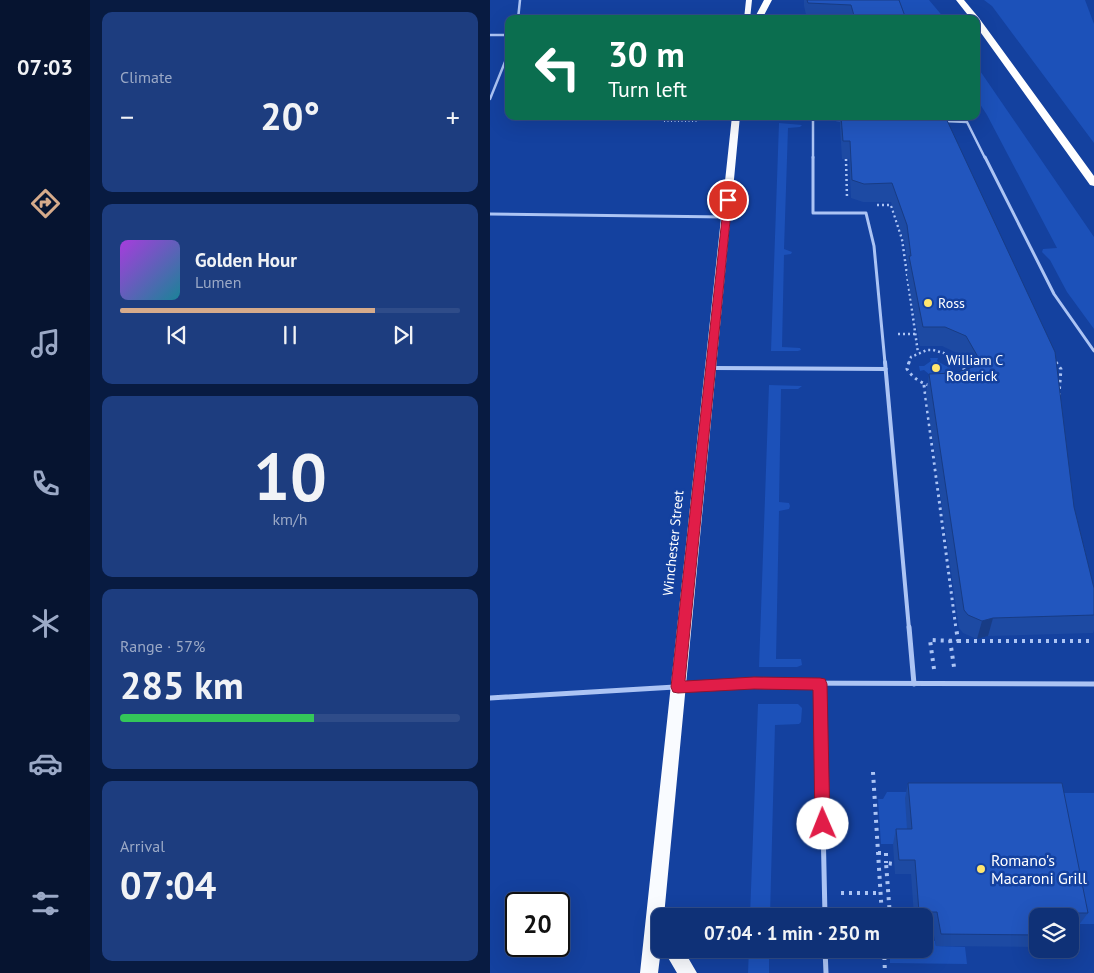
<!DOCTYPE html>
<html lang="en">
<head>
<meta charset="utf-8">
<style>
  body { margin:0; font-family:"PT Sans",sans-serif; background:#1d3d7f; color:#f1f3f6; height:100vh; display:flex; flex-direction:column; font-size:19px; white-space:nowrap }
  * { box-sizing:border-box; margin:0 }
  p { font-size:16px; color:#9ba9c6 }
  .icon { flex:none; width:28px; height:28px; fill:none; stroke:currentColor; stroke-width:2; stroke-linecap:round; stroke-linejoin:round }
  .map { position:relative; flex:1; overflow:hidden }
  .drawer { display:flex; flex-direction:column; gap:12px; padding:12px; background:#081b41; width:400px }
  .drawer>* { flex:none }
  .banner { position:absolute; left:15px; top:15px; width:475px; height:105px; border-radius:10px; box-shadow:0 5px 20px #0002,0 0 0 1px #2f4c89; background:#0b6e4f; color:#fff; overflow:hidden }
  .buttons { position:absolute; left:539px; top:908px; display:grid; gap:10px }
  .buttons a { display:grid; place-items:center; width:50px; height:50px; border-radius:10px; background:#0f3177; box-shadow:0 5px 20px #0002,0 0 0 1px #2f4c89; font-size:25px }
  .speed { position:absolute; left:15px; top:892px; display:flex; gap:10px; font-size:25px; font-weight:700; text-align:center }
  .speed>* { display:grid; place-content:center; width:65px; height:65px; border-radius:50%; background:#0f3177; box-shadow:0 5px 20px #0002,0 0 0 1px #2f4c89; line-height:1 }
  .speed .limit { border:2px solid #111; border-radius:8px; background:#fff; color:#111 }
  .pin { position:absolute; display:grid; place-items:center; width:42px; height:42px; color:#fff; margin:-21px; border:2px solid #fff; border-radius:50%; box-shadow:0 1px 5px #0007 }
  .me { position:absolute; width:55px; margin:-28px; rotate:359deg; stroke-linejoin:round; filter:drop-shadow(0 0 4px #0008) }
  .turn { display:flex; align-items:center; gap:18px; height:105px; padding:0 20px; font-size:22px }
  .turn .icon { width:65px; height:65px; stroke-width:2.5 }
  .turn b { display:block; font-size:35px; line-height:42px }
  .big { font-size:38px; font-weight:700; line-height:1.1 }
  .drawer .tile { flex:1; display:flex; flex-direction:column; justify-content:center; gap:8px; min-width:0; padding:0 18px; border-radius:10px; background:#1d3d7f }
  .drawer .dial { align-items:center; gap:0 }
  .dial b { font-size:65px; line-height:1 }
  .song { display:flex; align-items:center; gap:15px }
  .cover { width:60px; height:60px; border-radius:8px; background:linear-gradient(135deg,hsl(280 70% 55%),hsl(190 70% 35%)) }
  .played { height:5px; border-radius:2px; background:linear-gradient(90deg,#d6ab8b 75%,#2f4c89 75%) }
  .keys { display:flex; justify-content:space-around; direction:ltr }
  .heat { display:flex; justify-content:space-between; align-items:center; font-size:28px; direction:ltr }
  .charge { height:8px; border-radius:4px; background:linear-gradient(90deg,#34c759 57%,#2f4c89 0) }
  .trip { position:absolute; left:161px; top:908px; width:282px; height:50px; border-radius:10px; background:#0f3177; box-shadow:0 5px 20px #0002,0 0 0 1px #2f4c89; font-weight:700; line-height:50px; text-align:center }
  main { display:flex; flex:1; min-height:0 }
  .menu { display:flex; flex-direction:column; width:90px; justify-content:space-around; align-items:center; background:#061430; color:#9ba9c6 }
  .menu .icon { width:35px; height:35px }
  .menu .current { color:#d6ab8b }
  .menu b { font-size:22px; color:#f1f3f6 }
  .map>svg:first-child { display:block }
  .green { fill:#1c51b9 }
  .lines { fill:none; stroke-linecap:round; stroke-linejoin:round }
  .path-far3 { stroke:#acc4f4; stroke-width:2; stroke-dasharray:1 2.5; stroke-linecap:butt }
  .path-far2 { stroke:#acc4f4; stroke-width:2.5; stroke-dasharray:2 3; stroke-linecap:butt }
  .path-far1 { stroke:#acc4f4; stroke-width:3; stroke-dasharray:2.5 4; stroke-linecap:butt }
  .path { stroke:#acc4f4; stroke-width:4; stroke-dasharray:3 5; stroke-linecap:butt }
  .lane-far3 { stroke:#acc4f4; stroke-width:2.5 }
  .lane-far2 { stroke:#acc4f4; stroke-width:3 }
  .lane-far1 { stroke:#acc4f4; stroke-width:4 }
  .lane { stroke:#acc4f4; stroke-width:5 }
  .primary { fill:#f9fbff; fill-rule:evenodd }
  .highway { fill:#fff; fill-rule:evenodd }
  .wall { fill:#1d4aa3 }
  .shaded-wall { fill:#183c85 }
  .building { fill:#2256be; stroke:#183c85 }
  .route { fill:#e11d48; stroke:#92132f }
  .poi-dot { fill:#ffe66f; stroke:#14419f; stroke-width:2 }
  .labels { text-anchor:middle; dominant-baseline:central; stroke-width:5; stroke-linejoin:round; paint-order:stroke }
  .poi-label { font-size:14px; fill:#fff; stroke:#14419f; text-anchor:start }
  .street-label { font-size:14px; fill:#fff; stroke:#14419f }
  .near-poi-label { font-size:16px; fill:#fff; stroke:#14419f; text-anchor:start }
</style>
</head>
<body>
<main>
<nav class="menu">
<b>07:03</b>
<svg class="icon current" aria-label="directions" viewBox="0 0 24 24"><path d="M12 3l9 9-9 9-9-9zM9 14v-3h6M13 9l2 2-2 2"/></svg>
<svg class="icon" aria-label="music" viewBox="0 0 24 24"><path d="M9 18V5l10-2v13"/><circle cx="6" cy="18" r="3"/><circle cx="16" cy="16" r="3"/></svg>
<svg class="icon" aria-label="phone" viewBox="0 0 24 24"><path d="M5 4h4l2 5-3 2q2 4 5 5l2-3 5 2v4C11 20 4 13 5 4z"/></svg>
<svg class="icon" aria-label="climate" viewBox="0 0 24 24"><path d="M12 3v18M4 7l16 10M4 17L20 7"/></svg>
<svg class="icon" aria-label="car" viewBox="0 0 24 24"><path d="M5 17H2v-5l4-1 3-4h7l3 4 3 1v5h-3M9 17h6M6 11h13"/><circle cx="7" cy="17" r="2"/><circle cx="17" cy="17" r="2"/></svg>
<svg class="icon" aria-label="filters" viewBox="0 0 24 24"><path d="M4 7h16M4 17h16"/><circle cx="9" cy="7" r="2"/><circle cx="15" cy="17" r="2"/></svg>
</nav>
<section class="drawer">
<div class="tile"><p>Climate</p>
<div class="heat"><a>−</a><b class="big">20°</b><a>+</a></div>
</div>
<div class="tile">
<div class="song"><i class="cover"></i><div><b>Golden Hour</b><p>Lumen</p></div></div>
<div class="played"></div>
<div class="keys"><svg class="icon" aria-label="previous" viewBox="0 0 24 24"><path d="M18 5L8 12l10 7zM5 5v14"/></svg><svg class="icon" aria-label="pause" viewBox="0 0 24 24"><path d="M8 5v14M16 5v14"/></svg><svg class="icon" aria-label="next" viewBox="0 0 24 24"><path d="M6 5l10 7-10 7zM19 5v14"/></svg></div>
</div>
<div class="tile dial"><b>10</b><p>km/h</p></div>
<div class="tile"><p>Range · 57%</p><b class="big">285 km</b><div class="charge"></div></div>
<div class="tile"><p>Arrival</p><b class="big">07:04</b></div>
</section>
<div class="map">
<svg width="604" height="973" viewBox="0 0 604 973">
  <rect width="100%" height="100%" fill="#14419f"/>
  <path class="green" d="M 390,0 L 439,0 L 455,19 L 413,19 Z
    M 494,0 L 595,0 L 604,24 L 604,143 L 502,6 Z
    M 486,65 L 604,237 L 604,329 L 577,292 L 560,260 L 552,252 L 553,249 L 567,248 L 497,115 L 490,104 L 486,104 Z
    M 289,123 L 312,125 L 310,127 L 298,128 L 294,249 L 302,252 L 301,254 L 294,255 L 292,347 L 310,348 L 311,350 L 308,351 L 281,351 Z
    M 440,358 L 448,358 L 447,361 L 456,366 L 460,366 L 461,371 L 457,370 L 453,374 L 440,375 L 434,370 L 430,371 L 429,366 L 434,366 L 441,361 Z
    M 279,385 L 312,386 L 308,389 L 291,389 L 289,502 L 299,503 L 300,506 L 299,509 L 289,511 L 286,659 L 311,659 L 312,665 L 307,667 L 269,667 Z
    M 268,704 L 308,704 L 312,708 L 311,722 L 309,724 L 285,725 L 280,916 L 260,916 Z
    M 397,792 L 490,792 L 418,844 L 391,844 L 388,799 L 393,799 Z
    M 522,793 L 604,793 L 604,924 L 588,924 Z
    M 435,941 L 445,941 L 446,946 L 475,947 L 477,964 L 400,963 L 400,949 L 435,949 Z
    M 259,949 L 279,949 L 279,973 L 258,973 Z"/>
  <g class="lines">
    <path class="path-far3" d="M 174,121 L 208,121"/>
    <path class="path-far2" d="M 356,159 L 357,198
      M 387,205 L 401,205 L 412,239 L 428,353
      M 408,334 L 426,334
      M 564,359 L 567,363
      M 419,363 L 421,357 L 437,350 L 443,350 L 457,354 L 471,363"/>
    <path class="path-far1" d="M 419,362 L 417,369 C 437,400 487,385 471,362
      M 566,362 L 571,369 L 569,395
      M 434,385 L 466,629"/>
    <path class="path" d="M 460,640 L 464,667
      M 468,641 L 604,641
      M 444,669 L 440,640 L 468,641 L 466,627
      M 383,772 L 392,916
      M 388,853 L 396,853 L 396,863
      M 351,893 L 390,893
      M 400,916 L 396,863 L 405,864
      M 394,949 L 395,973"/>
    <path class="lane-far3" d="M 28,19 L 30,0
      M 0,35 L 19,35
      M 0,99 L 19,52
      M 323,116 L 323,158
      M 246,117 L 354,120
      M 453,121 L 477,122 L 495,158"/>
    <path class="lane-far2" d="M 323,157 L 323,213 L 376,213 L 384,246 L 395,363
      M 495,157 L 564,294 L 604,351
      M 0,214 L 236,217"/>
    <path class="lane-far1" d="M 395,362 L 419,629
      M 223,368 L 396,369"/>
    <path class="lane" d="M 419,627 L 424,684
      M 330,684 L 335,916
      M 192,687 L 264,683 L 604,684
      M 0,698 L 185,687
      M 335,949 L 336,973"/>
    <path class="primary" d="M 256,0 L 262,0 L 260,19 L 254,19 Z
      M 242,116 L 250,116 L 174,916 L 170,916 L 171,949 L 168,973 L 150,973 Z
      M 173,949 L 193,949 L 207,973 L 187,973 Z"/>
    <path class="highway" d="M 274,0 L 282,0 L 272,19 L 264,19 Z
      M 466,0 L 474,0 L 489,18 L 604,176 L 604,186 L 600,185 L 486,26 L 486,19 L 481,19 Z"/>
  </g>
  <path class="wall" d="M 314,0 L 409,0 L 416,19 L 317,19 L 314,6 Z
    M 350,116 L 455,116 L 584,507 L 604,588 L 604,630 L 603,633 L 498,636 L 487,639 L 473,633 L 469,628 L 436,394 L 439,374 L 465,373 L 479,368 L 473,356 L 452,346 L 430,346 L 417,275 L 418,268 L 415,244 L 401,202 L 373,202 L 361,198 L 359,159 L 352,159 L 350,128 Z
    M 418,783 L 598,913 L 588,926 L 580,926 L 580,916 L 548,916 L 548,945 L 546,947 L 446,946 L 442,925 L 435,925 L 435,916 L 424,916 L 421,874 L 405,874 L 403,844 L 406,829 L 417,829 L 415,798 Z"/>
  <path class="shaded-wall" d="M 503,618 L 498,636 L 487,639 L 492,621 Z"/>
  <path class="building" d="M 317,0 L 409,0 L 416,19 L 365,19 L 361,5 L 318,3 Z
    M 351,116 L 455,116 L 565,352 L 584,507 L 604,588 L 604,615 L 503,618 L 492,621 L 478,615 L 474,610 L 439,374 L 465,373 L 492,364 L 476,336 L 455,327 L 433,327 L 419,256 L 421,256 L 417,225 L 402,183 L 374,184 L 362,180 L 360,141 L 353,141 Z
    M 418,783 L 572,783 L 598,913 L 551,913 L 551,916 L 548,916 L 548,935 L 451,934 L 447,912 L 429,912 L 425,860 L 409,860 L 406,829 L 422,829 Z"/>
  <path class="route" d="M 238,197 L 242,200 L 195,681 L 264,677 L 330,678 L 335,679 L 337,684 L 340,824 L 338,829 L 333,831 L 327,829 L 325,824 L 323,690 L 264,689 L 188,693 L 183,692 L 181,687 L 234,200 Z"/>
  <g class="poi-dot">
    <circle cx="438" cy="303" r="5"/>
    <circle cx="446" cy="368" r="5"/>
    <circle cx="491" cy="869" r="5"/>
  </g>
  <g class="labels">
    <g class="poi-label">
      <text x="448" y="303">Ross</text>
      <text x="456" y="360">William C<tspan x="456" dy="16">Roderick</tspan></text>
    </g>
    <g class="street-label">
      <text transform="translate(183 543) rotate(-84)">Winchester Street</text>
    </g>
    <g class="near-poi-label">
      <text x="501" y="860">Romano's<tspan x="501" dy="18">Macaroni Grill</tspan></text>
    </g>
  </g>
</svg>
<div class="buttons">
<a><svg class="icon" aria-label="layers" viewBox="0 0 24 24"><path d="M12 4l9 5-9 5-9-5zM3 14l9 5 9-5"/></svg></a>
</div>
<div class="speed"><div class="limit">20</div></div>
<div class="pin" style="left:238px;top:200px;background:#d93025"><svg class="icon" aria-label="arrive" viewBox="0 0 24 24"><path d="M6 21V4h12l-3 4 3 4H6"/></svg></div>
<svg class="me" style="left:333px;top:824px" viewBox="-20 -20 40 40"><circle r="19" fill="#fff"/><path d="M0-13L10 11 0 6-10 11z" fill="#e11d48"/></svg>
<div class="trip">07:04 · 1 min · 250 m</div>
<div class="banner">
<div class="turn"><svg class="icon" aria-label="left" viewBox="0 0 24 24"><path d="M17 20v-9H6M10 6l-5 5 5 5"/></svg><div><b>30 m</b>Turn left</div></div>
</div>
</div>
</main>
</body>
</html>
